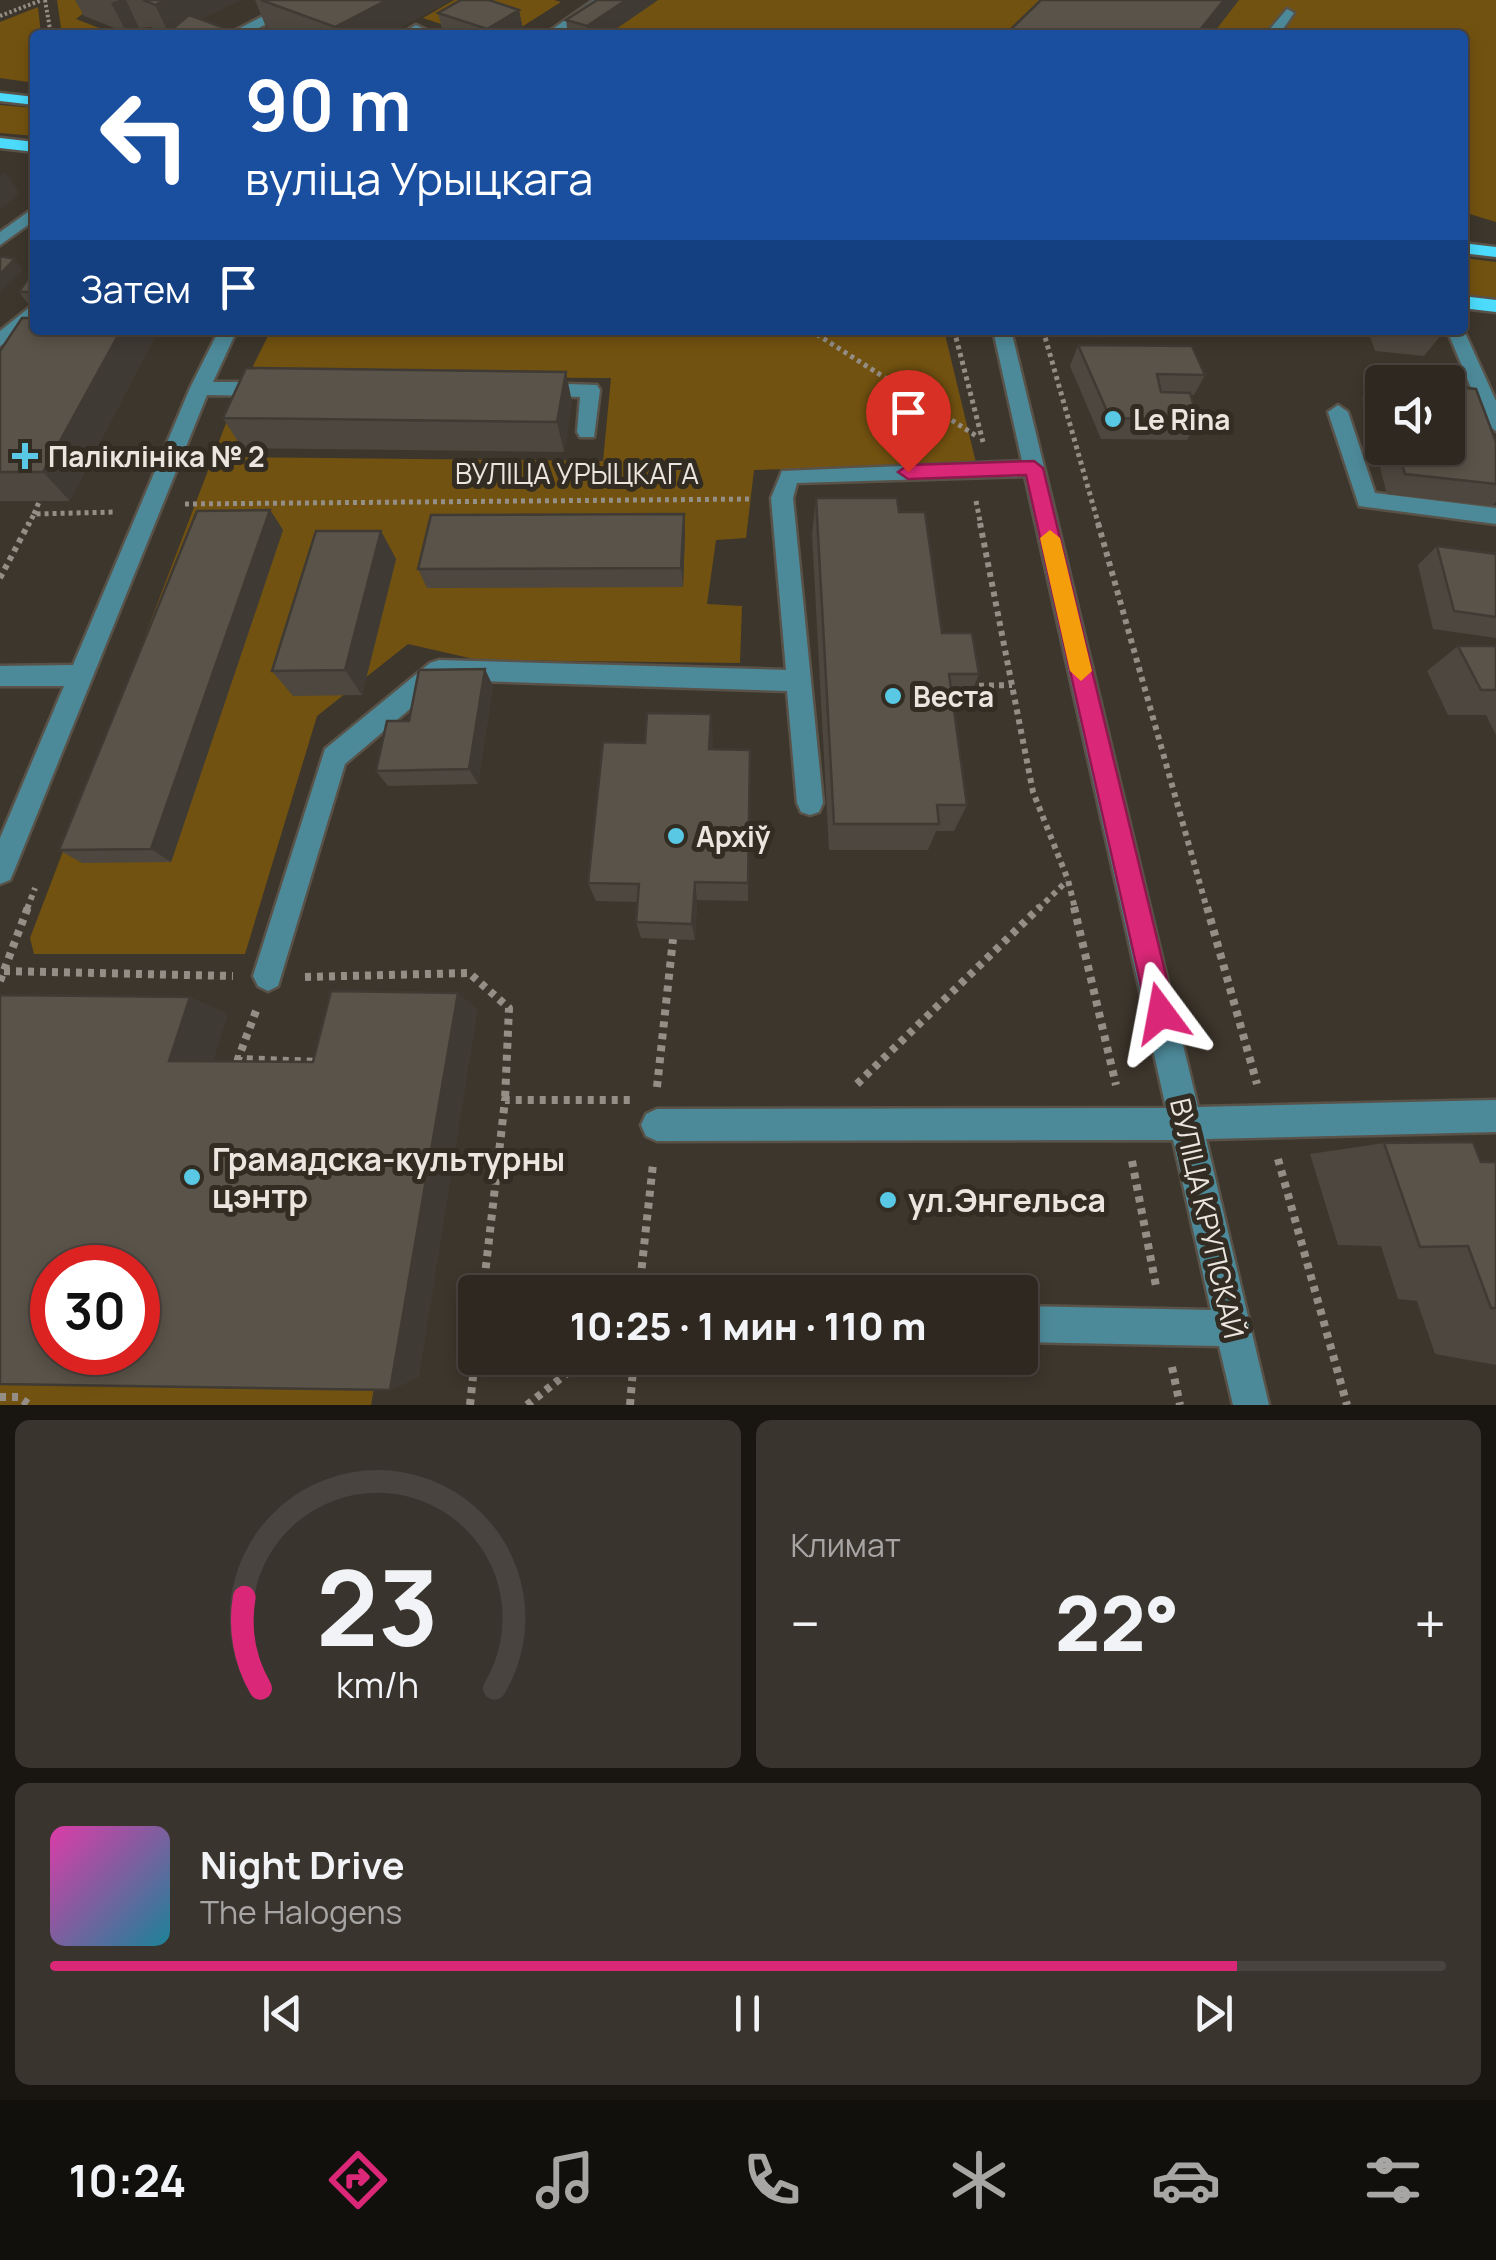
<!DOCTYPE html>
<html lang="ru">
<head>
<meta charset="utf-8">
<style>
  body { margin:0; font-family:Manrope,sans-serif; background:#3a342e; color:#f1f3f6; height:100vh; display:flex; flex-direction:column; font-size:38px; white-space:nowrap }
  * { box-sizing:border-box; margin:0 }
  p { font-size:32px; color:#a7a6a5 }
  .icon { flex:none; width:55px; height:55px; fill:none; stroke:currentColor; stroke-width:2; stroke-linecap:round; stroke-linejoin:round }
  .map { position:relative; height:1405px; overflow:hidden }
  .details { display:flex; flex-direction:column; gap:15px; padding:15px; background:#191612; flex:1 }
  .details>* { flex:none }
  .guide { position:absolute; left:30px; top:30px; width:1438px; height:305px; border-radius:10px; box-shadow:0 5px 15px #0003,0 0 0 2px #49443f; background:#1a4fa0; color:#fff; overflow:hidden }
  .tools { position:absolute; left:1365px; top:365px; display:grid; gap:20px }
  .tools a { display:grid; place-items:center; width:100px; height:100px; border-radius:10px; background:#2e2821; box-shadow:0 5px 15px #0003,0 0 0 2px #49443f; font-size:50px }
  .speed { position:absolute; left:30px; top:1245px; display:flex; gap:20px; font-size:50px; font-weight:700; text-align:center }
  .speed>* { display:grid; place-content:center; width:130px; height:130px; border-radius:50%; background:#2e2821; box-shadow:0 5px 15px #0003,0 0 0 2px #49443f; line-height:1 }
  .speed .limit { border:15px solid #d22; background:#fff; color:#111 }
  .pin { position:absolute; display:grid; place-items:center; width:85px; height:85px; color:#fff; margin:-102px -42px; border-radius:50% 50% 50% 0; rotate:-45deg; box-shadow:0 0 10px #0007 }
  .pin .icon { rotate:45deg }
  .me { position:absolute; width:110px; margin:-55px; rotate:347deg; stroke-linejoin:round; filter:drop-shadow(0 0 8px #0008) }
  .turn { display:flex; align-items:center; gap:35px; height:210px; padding:0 50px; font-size:45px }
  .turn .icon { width:130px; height:130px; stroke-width:2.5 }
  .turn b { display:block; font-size:70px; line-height:85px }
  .then { display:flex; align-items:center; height:95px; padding:0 50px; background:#0003; gap:20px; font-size:38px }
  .big { font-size:75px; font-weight:800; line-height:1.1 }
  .details .tile { flex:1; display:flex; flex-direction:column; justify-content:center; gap:15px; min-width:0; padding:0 35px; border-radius:15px; background:#3a342e }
  .details .dial { align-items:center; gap:0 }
  .dial svg { height:260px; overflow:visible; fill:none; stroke:#49443f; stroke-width:7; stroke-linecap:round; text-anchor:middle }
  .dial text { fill:#f1f3f6; stroke:none }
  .song { display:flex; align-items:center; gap:30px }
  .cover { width:120px; height:120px; border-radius:15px; background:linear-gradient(135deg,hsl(320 70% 55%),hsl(190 70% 35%)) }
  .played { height:10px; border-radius:5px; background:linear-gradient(90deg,#db2777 85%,#49443f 85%) }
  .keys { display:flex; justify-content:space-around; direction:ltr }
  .heat { display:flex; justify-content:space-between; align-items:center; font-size:55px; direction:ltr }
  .details .tiles { flex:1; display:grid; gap:15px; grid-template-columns:1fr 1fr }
  .tile:last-child { grid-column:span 2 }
  .trip { position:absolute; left:458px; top:1275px; width:580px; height:100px; border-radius:10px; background:#2e2821; box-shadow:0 5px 15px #0003,0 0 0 2px #49443f; font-weight:800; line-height:100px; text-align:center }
  .dock { display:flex; height:160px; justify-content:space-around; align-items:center; background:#12100d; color:#a7a6a5 }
  .dock .icon { width:70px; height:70px }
  .dock .active { color:#db2777 }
  .dock b { font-size:45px; color:#f1f3f6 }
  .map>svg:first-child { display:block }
  .green { fill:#725210 }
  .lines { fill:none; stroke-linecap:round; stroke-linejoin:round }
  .minor-casing { stroke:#595249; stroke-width:5 }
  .major-casing { stroke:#595249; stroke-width:5 }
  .path-far3 { stroke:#948e86; stroke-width:4; stroke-dasharray:2.5 2.5; stroke-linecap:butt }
  .path-far2 { stroke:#948e86; stroke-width:5; stroke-dasharray:4 4; stroke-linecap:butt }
  .path-far1 { stroke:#948e86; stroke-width:6; stroke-dasharray:5 5; stroke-linecap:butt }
  .path { stroke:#948e86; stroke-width:8; stroke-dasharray:6 6; stroke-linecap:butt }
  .minor { fill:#4d8a99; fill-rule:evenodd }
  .major { fill:#4cdbfc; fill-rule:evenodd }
  .wall { fill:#4d473f }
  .shaded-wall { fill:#3f3a33 }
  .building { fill:#5a5349; stroke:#3f3a33; stroke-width:2.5; fill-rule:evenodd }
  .route { fill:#db2777; stroke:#8e194d; stroke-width:2.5 }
  .slow { fill:#f59e0b }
  .poi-dot { fill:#58c8e4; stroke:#322c22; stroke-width:4 }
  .labels { text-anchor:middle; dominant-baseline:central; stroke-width:10; stroke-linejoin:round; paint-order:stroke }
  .poi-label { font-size:28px; font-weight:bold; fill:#eae6df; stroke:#322c22; text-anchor:start }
  .street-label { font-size:28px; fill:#eae6df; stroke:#322c22 }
  .near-poi-label { font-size:32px; font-weight:bold; fill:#eae6df; stroke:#322c22; text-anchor:start }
</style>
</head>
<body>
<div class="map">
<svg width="1496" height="1405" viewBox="0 0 1496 1405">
  <rect width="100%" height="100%" fill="#3d362c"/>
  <path class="green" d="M 57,0 L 101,0 L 76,19 L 117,35 L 62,35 Z
    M 454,0 L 554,0 L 561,2 L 520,28 L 450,27 L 423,18 Z
    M 640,0 L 1496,0 L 1496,222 L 1463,212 L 1462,35 L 587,35 Z
    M 38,7 L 41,35 L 35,35 L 35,83 L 0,78 L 0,22 Z
    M 0,105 L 35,108 L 35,136 L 0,133 Z
    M 1463,258 L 1496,262 L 1496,299 L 1463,295 Z
    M 271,330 L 944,330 L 976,463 L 754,470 L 746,538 L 716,540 L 707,604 L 742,606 L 740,663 L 478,660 L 408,644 L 317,716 L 245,954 L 34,954 L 30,938 L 236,397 L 255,398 L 234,457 L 603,461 L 611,378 L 248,376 Z
    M 0,1347 L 42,1371 L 376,1376 L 371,1405 L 0,1405 Z"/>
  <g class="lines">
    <g class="minor-casing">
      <path id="minor" d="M 295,0 L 312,0 L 255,30 L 264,35 L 244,35 L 236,30 Z
        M 594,0 L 610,0 L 560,35 L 544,35 Z
        M 1287,9 L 1294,13 L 1279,35 L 1265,35 Z
        M 416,25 L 437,35 L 411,32 L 409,29 Z
        M 35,207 L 35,220 L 0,245 L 0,232 Z
        M 35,303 L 35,324 L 0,346 L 0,331 Z
        M 1462,326 L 1496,401 L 1496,431 L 1486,424 L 1447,330 L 1462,330 Z
        M 219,330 L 237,330 L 213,382 L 268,382 L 278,389 L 268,396 L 207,395 L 14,871 L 10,880 L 0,884 L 0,838 L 64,686 L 0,686 L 0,666 L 73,665 L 190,388 Z
        M 993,330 L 1011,330 L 1198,1107 L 1496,1100 L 1496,1132 L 1206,1139 L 1269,1405 L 1233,1405 L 1219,1346 L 1020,1342 L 1020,1306 L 1211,1310 L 1173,1140 L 657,1141 L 646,1136 L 641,1125 L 646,1114 L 657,1109 L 1166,1108 L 1025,476 L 797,483 L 793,498 L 823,803 L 819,812 L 810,815 L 801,812 L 797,803 L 787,691 L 444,680 L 345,764 L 278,986 L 268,991 L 258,986 L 253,976 L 325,749 L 430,663 L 439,660 L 786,670 L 771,498 L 782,471 L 1022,461 Z
        M 538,383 L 597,385 L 600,390 L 594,437 L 580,437 L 577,432 L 580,397 L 531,395 L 528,390 Z
        M 1338,405 L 1348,412 L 1375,493 L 1496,508 L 1496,524 L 1359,506 L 1328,412 Z"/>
    </g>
    <g class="major-casing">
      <path id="major" d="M 0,93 L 35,97 L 35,105 L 0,101 Z
        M 0,138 L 35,142 L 35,152 L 0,148 Z
        M 1462,243 L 1496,247 L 1496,257 L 1462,253 Z
        M 1462,296 L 1496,300 L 1496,312 L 1462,308 Z"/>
    </g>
    <path class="path-far3" d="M 45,0 L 51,35
      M 0,16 L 42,0"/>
    <path class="path-far2" d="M 810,330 L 978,437
      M 954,330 L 983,442
      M 1043,330 L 1099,526
      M 976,501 L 981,526
      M 185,504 L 752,499
      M 34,514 L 39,502
      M 28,526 L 34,514 L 116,512"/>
    <path class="path-far1" d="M 980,523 L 1033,792 L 1068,880 L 1075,909
      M 1098,523 L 1207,909
      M 0,578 L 29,523
      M 969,686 L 1012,685
      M 27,909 L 35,888
      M 1038,909 L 1067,881"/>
    <path class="path" d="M 1074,907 L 1116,1085
      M 1207,907 L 1257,1084
      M 4,971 L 233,976
      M 305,977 L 469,973 L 509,1008 L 505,1100
      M 0,981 L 28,907
      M 256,1011 L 238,1059 L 319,1062
      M 857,1084 L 1040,907
      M 657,1087 L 673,939
      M 1278,1159 L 1347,1405
      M 1132,1161 L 1156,1286
      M 483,1292 L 505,1100 L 630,1100
      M 639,1292 L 653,1164
      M 1172,1367 L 1180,1405
      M 0,1397 L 18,1397 L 30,1405
      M 470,1405 L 475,1358
      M 527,1405 L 586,1358
      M 630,1405 L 634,1358"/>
    <use href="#minor" class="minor"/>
    <use href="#major" class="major"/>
  </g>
  <path class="wall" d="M 75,0 L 242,0 L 167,33 L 151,27 L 139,28 L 127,33 L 84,16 Z
    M 255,0 L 451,0 L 386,35 L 286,35 L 266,27 Z
    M 597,0 L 658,0 L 607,35 L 568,35 L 566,20 Z
    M 519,10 L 523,30 L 515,35 L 448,35 L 443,33 L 438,13 Z
    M 35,268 L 35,313 L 19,292 Z
    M 1100,330 L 1135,330 L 1133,334 Z
    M 1368,330 L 1439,330 L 1441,335 L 1424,356 L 1375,351 Z
    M 1078,345 L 1205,375 L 1194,395 L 1191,395 L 1198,420 L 1187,440 L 1101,439 L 1070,366 Z
    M 0,351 L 70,501 L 0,501 Z
    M 1377,378 L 1382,382 L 1382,448 L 1448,448 L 1496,442 L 1496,502 L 1492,506 L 1387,494 L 1362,399 Z
    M 572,402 L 564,452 L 242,448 L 223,418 Z
    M 816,498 L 899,512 L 942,633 L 979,674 L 966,706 L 953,706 L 967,805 L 954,831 L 936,831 L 928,850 L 829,850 L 812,534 Z
    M 270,510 L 283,530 L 171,862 L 82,863 L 59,850 Z
    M 381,531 L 396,559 L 362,695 L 293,696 L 272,671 Z
    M 685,533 L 683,587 L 427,588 L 418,569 Z
    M 1437,546 L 1496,554 L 1496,638 L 1433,629 L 1418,565 Z
    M 1458,646 L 1496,646 L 1496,735 L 1486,715 L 1448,715 L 1427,671 Z
    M 493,686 L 478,784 L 388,786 L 376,771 L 409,721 Z
    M 713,737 L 712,749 L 750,750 L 748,901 L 697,900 L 695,940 L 641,938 L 636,922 L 637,902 L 596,901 L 588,883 Z
    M 1384,1143 L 1481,1162 L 1496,1162 L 1496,1365 L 1435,1354 L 1417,1301 L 1398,1299 L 1381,1246 L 1338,1245 L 1310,1154 Z"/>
  <path class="shaded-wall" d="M 119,0 L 126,0 L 139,28 L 127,33 L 111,3 Z
    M 165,0 L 242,0 L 169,34 L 155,5 Z
    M 387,0 L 451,0 L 386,35 L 338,35 L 335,27 Z
    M 626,0 L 658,0 L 607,35 L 588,35 L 587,26 Z
    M 1224,0 L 1239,0 L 1212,35 L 1196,35 Z
    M 519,10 L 523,30 L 515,35 L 488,35 L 487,29 Z
    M 5,172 L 20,193 L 0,210 L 0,176 Z
    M 15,259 L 23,270 L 0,293 L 0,274 Z
    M 121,330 L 159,330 L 70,501 L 43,472 Z
    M 566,372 L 572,402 L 564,452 L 557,422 Z
    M 270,510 L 283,530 L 171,862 L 151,849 Z
    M 684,514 L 685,533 L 683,587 L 681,568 Z
    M 381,531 L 396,559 L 362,695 L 345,670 Z
    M 485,669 L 493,686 L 478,784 L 469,769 Z
    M 711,714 L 713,737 L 711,772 L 709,749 Z
    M 695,882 L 697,900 L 695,940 L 692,924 Z
    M 458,993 L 478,1009 L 419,1378 L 390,1390 Z
    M 190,997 L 228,1013 L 210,1073 L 169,1061 Z"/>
  <path class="building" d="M 143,0 L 165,0 L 155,5 Z
    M 261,0 L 387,0 L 335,27 Z
    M 461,0 L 489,0 L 519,10 L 487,29 L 438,13 Z
    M 597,0 L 626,0 L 587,26 L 566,20 Z
    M 1041,0 L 1224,0 L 1196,35 L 1005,35 Z
    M 189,15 L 244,35 L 165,35 Z
    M 0,256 L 15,259 L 0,274 Z
    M 35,268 L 35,292 L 19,292 Z
    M 22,318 L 35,318 L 35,330 L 121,330 L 43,472 L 0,472 L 0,351 Z
    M 1393,330 L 1439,330 L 1441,335 Z
    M 1078,345 L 1192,346 L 1205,375 L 1157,374 L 1161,392 L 1190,393 L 1198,420 L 1110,418 Z
    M 246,368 L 566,372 L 557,422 L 223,418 Z
    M 1377,378 L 1415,382 L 1382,382 L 1382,398 Z
    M 1448,386 L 1476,389 L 1496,442 L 1496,484 L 1405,474 L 1397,448 L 1448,448 Z
    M 816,498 L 897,498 L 899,512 L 925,512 L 942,633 L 972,633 L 979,674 L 949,674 L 967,805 L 937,805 L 939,824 L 834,824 Z
    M 270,510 L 151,849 L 59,850 L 197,511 Z
    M 684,514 L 681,568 L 418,569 L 431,515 Z
    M 316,531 L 381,531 L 345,670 L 272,671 Z
    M 1437,546 L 1496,554 L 1496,617 L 1454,611 Z
    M 1458,646 L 1496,646 L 1496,690 L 1481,690 Z
    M 485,669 L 469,769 L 376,771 L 387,721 L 409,721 L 419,670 Z
    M 647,713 L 711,714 L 709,749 L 750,750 L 748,883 L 695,882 L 692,924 L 636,922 L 639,884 L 588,883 L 603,742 L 645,743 Z
    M 331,991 L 458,993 L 390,1390 L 0,1384 L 0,995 L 190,997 L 169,1061 L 313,1062 ZM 52,1268 L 138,1268 L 138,1352 L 52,1352 Z
    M 1473,1142 L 1481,1162 L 1496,1162 L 1496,1308 L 1491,1308 L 1468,1246 L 1420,1247 L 1384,1143 Z"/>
  <path class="route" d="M 1034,461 L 1043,468 L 1175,1013 L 1170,1023 L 1161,1027 L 1151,1023 L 1147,1013 L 1026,475 L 908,479 L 898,472 L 908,465 Z"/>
  <path class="slow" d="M 1050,530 L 1060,538 L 1092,671 L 1081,681 L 1070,671 L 1040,538 Z"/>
  <g class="poi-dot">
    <circle cx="1113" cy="419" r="10"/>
    <path d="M20 441h10v10h10v10h-10v10h-10v-10h-10v-10h10z"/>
    <circle cx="893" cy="696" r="10"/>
    <circle cx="676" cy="836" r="10"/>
    <circle cx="192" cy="1177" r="10"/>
    <circle cx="888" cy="1200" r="10"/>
  </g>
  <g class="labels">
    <g class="poi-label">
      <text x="1133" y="419">Le Rina</text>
      <text x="48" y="456">Паліклініка № 2</text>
      <text x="913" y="696">Веста</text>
      <text x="696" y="836">Архіў</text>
    </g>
    <g class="street-label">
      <text x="577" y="473">ВУЛІЦА УРЫЦКАГА</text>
      <text transform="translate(1208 1218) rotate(77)">ВУЛІЦА КРУПСКАЙ</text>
    </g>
    <g class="near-poi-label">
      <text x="212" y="1159">Грамадска-культурны<tspan x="212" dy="37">цэнтр</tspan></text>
      <text x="908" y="1200">ул.Энгельса</text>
    </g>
  </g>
</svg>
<div class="tools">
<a><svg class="icon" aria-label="sound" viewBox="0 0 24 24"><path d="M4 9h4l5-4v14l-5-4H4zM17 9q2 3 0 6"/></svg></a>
</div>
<div class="speed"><div class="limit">30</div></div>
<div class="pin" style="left:908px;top:472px;background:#d93025"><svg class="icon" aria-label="arrive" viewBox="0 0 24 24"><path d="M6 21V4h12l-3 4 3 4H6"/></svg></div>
<svg class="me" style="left:1161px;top:1013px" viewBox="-20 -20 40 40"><path d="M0-17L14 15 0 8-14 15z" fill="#db2777" stroke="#fff" stroke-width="4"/></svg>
<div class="trip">10:25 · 1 мин · 110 m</div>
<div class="guide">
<div class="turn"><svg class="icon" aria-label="left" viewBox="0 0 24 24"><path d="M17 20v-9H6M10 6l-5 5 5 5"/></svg><div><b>90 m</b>вуліца Урыцкага</div></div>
<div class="then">Затем<svg class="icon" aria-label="arrive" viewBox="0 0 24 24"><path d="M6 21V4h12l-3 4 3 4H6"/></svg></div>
</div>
</div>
<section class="details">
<div class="tiles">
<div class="tile dial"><svg viewBox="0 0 100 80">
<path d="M14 69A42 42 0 1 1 86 69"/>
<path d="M14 69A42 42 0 0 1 9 41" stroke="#db2777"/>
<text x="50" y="56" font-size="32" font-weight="700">23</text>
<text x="50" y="72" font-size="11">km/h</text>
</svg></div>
<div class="tile"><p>Климат</p>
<div class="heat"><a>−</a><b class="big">22°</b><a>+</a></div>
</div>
<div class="tile">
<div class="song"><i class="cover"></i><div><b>Night Drive</b><p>The Halogens</p></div></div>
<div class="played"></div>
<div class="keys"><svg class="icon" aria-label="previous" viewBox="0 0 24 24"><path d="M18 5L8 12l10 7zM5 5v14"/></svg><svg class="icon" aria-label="pause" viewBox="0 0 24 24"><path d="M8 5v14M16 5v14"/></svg><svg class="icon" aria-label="next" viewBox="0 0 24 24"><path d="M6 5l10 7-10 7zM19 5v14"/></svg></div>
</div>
</div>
</section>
<nav class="dock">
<b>10:24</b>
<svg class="icon active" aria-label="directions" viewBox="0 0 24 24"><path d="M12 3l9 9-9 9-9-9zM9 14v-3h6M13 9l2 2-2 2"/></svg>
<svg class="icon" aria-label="music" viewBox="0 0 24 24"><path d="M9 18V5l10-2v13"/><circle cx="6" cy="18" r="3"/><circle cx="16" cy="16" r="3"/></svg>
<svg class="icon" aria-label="phone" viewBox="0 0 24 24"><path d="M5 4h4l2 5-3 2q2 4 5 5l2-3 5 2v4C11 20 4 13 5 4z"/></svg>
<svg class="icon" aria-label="climate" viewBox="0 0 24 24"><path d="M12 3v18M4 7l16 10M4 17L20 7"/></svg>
<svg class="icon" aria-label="car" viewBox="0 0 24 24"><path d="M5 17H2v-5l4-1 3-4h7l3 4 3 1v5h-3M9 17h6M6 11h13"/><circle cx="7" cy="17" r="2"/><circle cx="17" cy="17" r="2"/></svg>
<svg class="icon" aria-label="filters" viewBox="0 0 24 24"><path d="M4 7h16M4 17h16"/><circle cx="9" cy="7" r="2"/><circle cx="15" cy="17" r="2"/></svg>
</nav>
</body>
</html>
